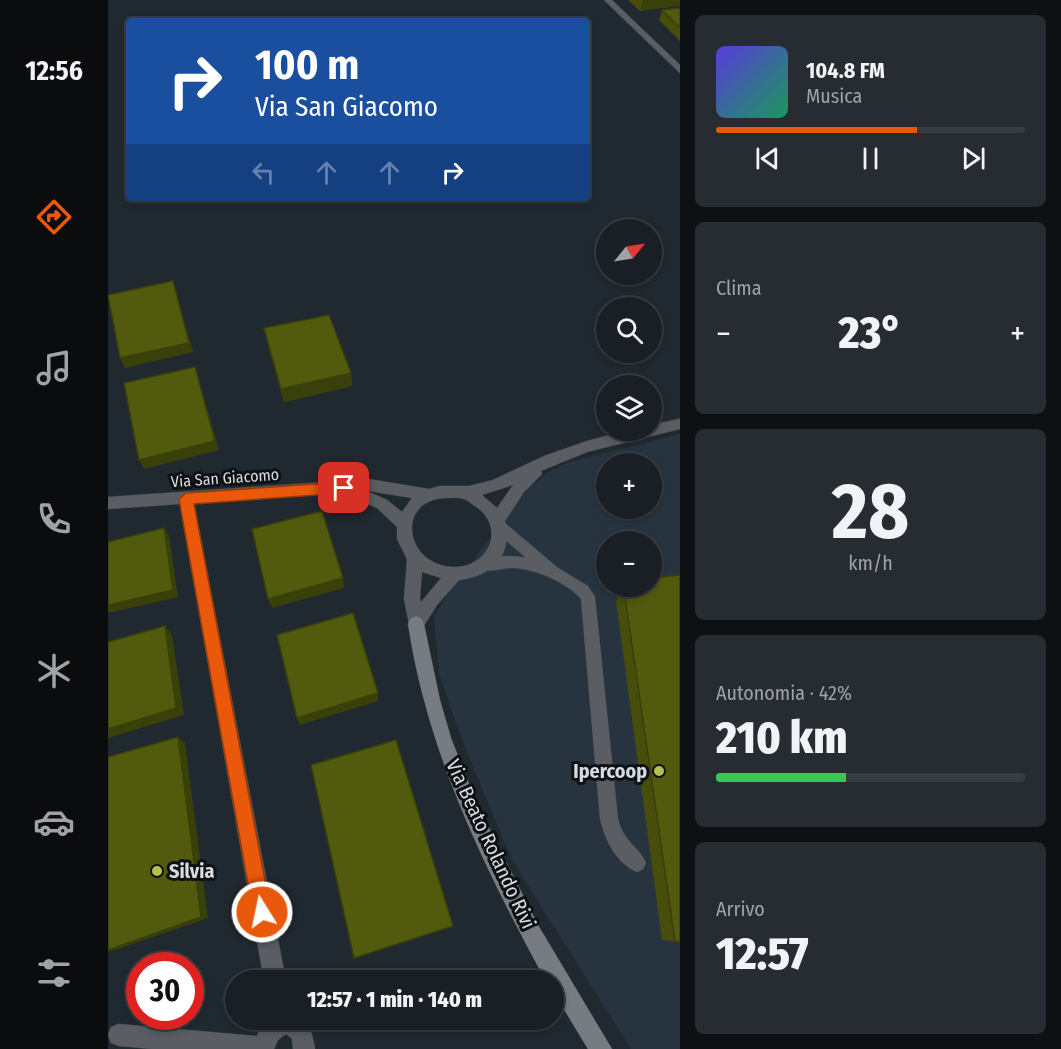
<!DOCTYPE html>
<html lang="it">
<head>
<meta charset="utf-8">
<style>
  body { margin:0; font-family:"Fira Sans Condensed",sans-serif; background:#262c31; color:#f1f3f6; height:100vh; display:flex; flex-direction:column; font-size:22px; white-space:nowrap }
  * { box-sizing:border-box; margin:0 }
  p { font-size:20px; color:#9fa2a6 }
  .icon { flex:none; width:33px; height:33px; fill:none; stroke:currentColor; stroke-width:2; stroke-linecap:round; stroke-linejoin:round }
  .map { position:relative; flex:1; overflow:hidden }
  .panel { display:flex; flex-direction:column; gap:15px; padding:15px; background:#0e1114; width:381px }
  .panel>* { flex:none }
  .hud { position:absolute; left:18px; top:18px; width:464px; height:183px; border-radius:6px; box-shadow:0 3px 9px #0003,0 0 0 2px #373d41; background:#1a4fa0; color:#fff; overflow:hidden }
  .needle { width:39px; rotate:60deg }
  .buttons { position:absolute; left:488px; top:219px; display:grid; gap:12px }
  .buttons a { display:grid; place-items:center; width:66px; height:66px; border-radius:50%; background:#191f24; box-shadow:0 3px 9px #0003,0 0 0 2px #373d41; font-size:30px }
  .speed { position:absolute; left:18px; top:952px; display:flex; gap:12px; font-size:30px; font-weight:700; text-align:center }
  .speed>* { display:grid; place-content:center; width:78px; height:78px; border-radius:50%; background:#191f24; box-shadow:0 3px 9px #0003,0 0 0 2px #373d41; line-height:1 }
  .speed .limit { border:9px solid #d22; background:#fff; color:#111 }
  .pin { position:absolute; display:grid; place-items:center; width:51px; height:51px; color:#fff; margin:-26px; border-radius:12px; box-shadow:0 3px 9px #0006 }
  .me { position:absolute; width:66px; margin:-33px; rotate:350deg; stroke-linejoin:round; filter:drop-shadow(0 0 4px #0008) }
  .turn { display:flex; align-items:center; gap:21px; height:126px; padding:0 30px; font-size:27px }
  .turn .icon { width:78px; height:78px; stroke-width:2.5 }
  .turn b { display:block; font-size:42px; line-height:51px }
  .lanes { display:flex; align-items:center; height:57px; padding:0 30px; background:#0003; justify-content:center; gap:30px; direction:ltr }
  .lanes .off { opacity:.35 }
  .big { font-size:45px; font-weight:800; line-height:1.1 }
  .panel .tile { flex:1; display:flex; flex-direction:column; justify-content:center; gap:9px; min-width:0; padding:0 21px; border-radius:9px; background:#262c31 }
  .panel .dial { align-items:center; gap:0 }
  .dial b { font-size:78px; line-height:1 }
  .song { display:flex; align-items:center; gap:18px }
  .cover { width:72px; height:72px; border-radius:9px; background:linear-gradient(135deg,hsl(250 70% 55%),hsl(150 70% 35%)) }
  .played { height:6px; border-radius:3px; background:linear-gradient(90deg,#ea580c 65%,#373d41 65%) }
  .keys { display:flex; justify-content:space-around; direction:ltr }
  .heat { display:flex; justify-content:space-between; align-items:center; font-size:33px; direction:ltr }
  .charge { height:9px; border-radius:4px; background:linear-gradient(90deg,#34c759 42%,#373d41 0) }
  .trip { position:absolute; left:117px; top:970px; width:339px; height:60px; border-radius:30px; background:#191f24; box-shadow:0 3px 9px #0003,0 0 0 2px #373d41; font-weight:800; line-height:60px; text-align:center }
  main { display:flex; flex:1; min-height:0 }
  .dock { display:flex; flex-direction:column; width:108px; justify-content:space-around; align-items:center; background:#0a0c0e; color:#9fa2a6 }
  .dock .icon { width:42px; height:42px }
  .dock .current { color:#ea580c }
  .dock b { font-size:27px; color:#f1f3f6 }
  .map>svg:first-child { display:block }
  .built { fill:#27333e; fill-rule:evenodd }
  .lines { fill:none; stroke-linecap:round; stroke-linejoin:round }
  .lane-casing { stroke:#3e464c; stroke-width:1 }
  .street-casing { stroke:#3e464c; stroke-width:1 }
  .secondary-casing { stroke:#3e464c; stroke-width:1 }
  .lane { fill:#5a5e62; fill-rule:evenodd }
  .street { fill:#5a5e62; fill-rule:evenodd }
  .secondary { fill:#767c82; fill-rule:evenodd }
  .wall { fill:#474e0b }
  .shaded-wall { fill:#394009 }
  .building { fill:#525b0d; stroke:#394009; stroke-width:1.5 }
  .route { fill:#ea580c; stroke:#983908; stroke-width:1.5 }
  .poi-dot { fill:#b3c24b; stroke:#0e1114; stroke-width:2 }
  .labels { text-anchor:middle; dominant-baseline:central; stroke-width:6; stroke-linejoin:round; paint-order:stroke }
  .street-label { font-size:16px; fill:#d7dce1; stroke:#0e1114 }
  .near-poi-label { font-size:20px; font-weight:bold; fill:#d7dce1; stroke:#0e1114; text-anchor:end }
  .near-street-label { font-size:20px; fill:#d7dce1; stroke:#0e1114 }
</style>
</head>
<body>
<main>
<nav class="dock">
<b>12:56</b>
<svg class="icon current" aria-label="directions" viewBox="0 0 24 24"><path d="M12 3l9 9-9 9-9-9zM9 14v-3h6M13 9l2 2-2 2"/></svg>
<svg class="icon" aria-label="music" viewBox="0 0 24 24"><path d="M9 18V5l10-2v13"/><circle cx="6" cy="18" r="3"/><circle cx="16" cy="16" r="3"/></svg>
<svg class="icon" aria-label="phone" viewBox="0 0 24 24"><path d="M5 4h4l2 5-3 2q2 4 5 5l2-3 5 2v4C11 20 4 13 5 4z"/></svg>
<svg class="icon" aria-label="climate" viewBox="0 0 24 24"><path d="M12 3v18M4 7l16 10M4 17L20 7"/></svg>
<svg class="icon" aria-label="car" viewBox="0 0 24 24"><path d="M5 17H2v-5l4-1 3-4h7l3 4 3 1v5h-3M9 17h6M6 11h13"/><circle cx="7" cy="17" r="2"/><circle cx="17" cy="17" r="2"/></svg>
<svg class="icon" aria-label="filters" viewBox="0 0 24 24"><path d="M4 7h16M4 17h16"/><circle cx="9" cy="7" r="2"/><circle cx="15" cy="17" r="2"/></svg>
</nav>
<div class="map">
<svg width="572" height="1049" viewBox="0 0 572 1049">
  <rect width="100%" height="100%" fill="#212930"/>
  <path class="built" d="M 572,434 L 572,1049 L 523,1049 L 404,860 L 358,750 L 331,674 L 326,616 L 342,590 L 422,486 L 442,471 L 461,462 ZM 498,464 L 543,464 L 543,508 L 498,508 ZM 498,542 L 543,542 L 543,586 L 498,586 Z"/>
  <g class="lines">
    <g class="lane-casing">
      <path id="lane" d="M 392,521 L 397,523 L 450,568 L 480,586 L 487,597 L 510,819 C 516,843 531,846 538,863 L 535,869 L 529,872 C 508,863 497,840 492,819 L 473,599 C 458,582 428,569 405,568 C 394,568 382,573 372,569 L 370,565 L 372,561 C 386,555 404,555 418,558 L 387,531 L 385,527 L 387,523 Z"/>
    </g>
    <g class="street-casing">
      <path id="street" d="M 496,0 L 504,0 L 572,65 L 572,73 Z
        M 572,419 L 572,429 L 479,452 L 433,471 L 434,474 L 416,492 L 397,521 C 405,555 385,576 351,580 L 329,605 L 314,629 L 308,632 L 302,629 L 296,599 L 299,559 L 289,539 L 289,527 L 269,508 L 234,493 L 86,503 L 178,981 L 156,981 L 72,504 L 0,509 L 0,497 L 261,479 L 321,489 L 332,486 L 361,486 L 385,480 L 436,456 L 479,441 L 520,430 L 543,430 L 543,425 ZM 405,485 L 389,508 L 374,495 ZM 259,491 L 261,491 L 304,498 L 294,512 L 279,500 ZM 337,498 C 342,498 350,497 356,499 C 359,500 364,504 367,506 C 399,527 381,569 344,567 C 296,564 288,500 337,498 ZM 314,572 L 333,578 L 313,602 L 312,599 Z
        M 160,1020 L 196,1020 L 204,1034 L 207,1049 L 185,1049 L 184,1039 L 178,1034 L 170,1040 L 166,1049 L 44,1049 L 11,1046 L 3,1043 L 0,1035 L 3,1027 L 11,1024 L 149,1036 L 154,1024 Z"/>
    </g>
    <g class="secondary-casing">
      <path id="secondary" d="M 308,616 L 314,619 L 316,624 L 332,700 L 343,738 L 369,804 L 430,925 L 504,1049 L 480,1049 L 446,993 L 446,981 L 439,981 L 434,974 C 374,863 319,750 300,624 L 302,619 Z"/>
    </g>
    <use href="#lane" class="lane"/>
    <use href="#street" class="street"/>
    <use href="#secondary" class="secondary"/>
  </g>
  <path class="wall" d="M 520,0 L 572,0 L 532,11 Z
    M 572,8 L 572,41 L 551,20 L 554,10 Z
    M 156,328 L 243,373 L 244,386 L 176,402 L 159,342 Z
    M 516,589 L 572,942 L 554,940 L 508,601 Z"/>
  <path class="shaded-wall" d="M 535,0 L 572,0 L 572,6 L 532,11 Z
    M 65,281 L 85,352 L 17,368 L 12,358 Z
    M 87,367 L 111,450 L 36,469 L 31,460 Z
    M 243,373 L 244,386 L 176,402 L 173,389 Z
    M 56,528 L 61,536 L 70,597 L 0,613 L 0,605 Z
    M 235,578 L 236,588 L 164,608 L 160,599 Z
    M 57,626 L 64,635 L 76,715 L 0,738 L 0,729 Z
    M 270,693 L 270,701 L 192,725 L 189,718 Z
    M 70,737 L 77,743 L 100,918 L 7,950 L 0,951 Z"/>
  <path class="building" d="M 572,8 L 572,28 L 554,10 Z
    M 65,281 L 81,343 L 12,358 L 0,295 Z
    M 221,315 L 243,373 L 173,389 L 156,328 Z
    M 87,367 L 107,441 L 31,460 L 16,383 Z
    M 214,511 L 235,578 L 160,599 L 144,529 Z
    M 56,528 L 65,590 L 0,605 L 0,542 Z
    M 572,575 L 572,942 L 567,941 L 516,589 L 519,586 L 543,586 L 543,578 Z
    M 245,613 L 270,693 L 189,718 L 169,635 Z
    M 57,626 L 68,708 L 0,729 L 0,642 Z
    M 70,737 L 93,917 L 0,950 L 0,757 Z
    M 288,740 L 345,926 L 246,958 L 203,765 Z"/>
  <path class="route" d="M 236,482 L 243,488 L 236,493 L 86,504 L 163,912 L 161,919 L 154,921 L 148,919 L 145,912 L 71,499 L 78,493 Z"/>
  <g class="poi-dot">
    <circle cx="551" cy="771" r="6"/>
    <circle cx="49" cy="871" r="6"/>
  </g>
  <g class="labels">
    <g class="street-label">
      <text transform="translate(117 478) rotate(-4)">Via San Giacomo</text>
    </g>
    <g class="near-poi-label">
      <text x="539" y="771">Ipercoop</text>
      <text x="61" y="871" text-anchor="start">Silvia</text>
    </g>
    <g class="near-street-label">
      <text transform="translate(383 844) rotate(65)">Via Beato Rolando Rivi</text>
    </g>
  </g>
</svg>
<div class="buttons">
<a><svg class="needle" viewBox="-14 -14 28 28"><path d="M0-13l5 13h-10z" fill="#e53935"/><path d="M0 13l5-13h-10z" fill="#9fa2a6"/></svg></a>
<a><svg class="icon" aria-label="search" viewBox="0 0 24 24"><circle cx="10" cy="10" r="6"/><path d="M15 15l6 6"/></svg></a>
<a><svg class="icon" aria-label="layers" viewBox="0 0 24 24"><path d="M12 4l9 5-9 5-9-5zM3 14l9 5 9-5"/></svg></a>
<a>+</a>
<a>−</a>
</div>
<div class="speed"><div class="limit">30</div></div>
<div class="pin" style="left:236px;top:488px;background:#d93025"><svg class="icon" aria-label="arrive" viewBox="0 0 24 24"><path d="M6 21V4h12l-3 4 3 4H6"/></svg></div>
<svg class="me" style="left:154px;top:912px" viewBox="-20 -20 40 40"><circle r="17" fill="#ea580c" stroke="#fff" stroke-width="3"/><path d="M0-11L8 9 0 5-8 9z" fill="#fff"/></svg>
<div class="trip">12:57 · 1 min · 140 m</div>
<div class="hud">
<div class="turn"><svg class="icon" aria-label="right" viewBox="0 0 24 24"><path d="M7 20v-9h11M14 6l5 5-5 5"/></svg><div><b>100 m</b>Via San Giacomo</div></div>
<div class="lanes"><svg class="icon off" aria-label="left" viewBox="0 0 24 24"><path d="M17 20v-9H6M10 6l-5 5 5 5"/></svg><svg class="icon off" aria-label="ahead" viewBox="0 0 24 24"><path d="M12 20V5M6 11l6-6 6 6"/></svg><svg class="icon off" aria-label="ahead" viewBox="0 0 24 24"><path d="M12 20V5M6 11l6-6 6 6"/></svg><svg class="icon" aria-label="right" viewBox="0 0 24 24"><path d="M7 20v-9h11M14 6l5 5-5 5"/></svg></div>
</div>
</div>
<section class="panel">
<div class="tile">
<div class="song"><i class="cover"></i><div><b>104.8 FM</b><p>Musica</p></div></div>
<div class="played"></div>
<div class="keys"><svg class="icon" aria-label="previous" viewBox="0 0 24 24"><path d="M18 5L8 12l10 7zM5 5v14"/></svg><svg class="icon" aria-label="pause" viewBox="0 0 24 24"><path d="M8 5v14M16 5v14"/></svg><svg class="icon" aria-label="next" viewBox="0 0 24 24"><path d="M6 5l10 7-10 7zM19 5v14"/></svg></div>
</div>
<div class="tile"><p>Clima</p>
<div class="heat"><a>−</a><b class="big">23°</b><a>+</a></div>
</div>
<div class="tile dial"><b>28</b><p>km/h</p></div>
<div class="tile"><p>Autonomia · 42%</p><b class="big">210 km</b><div class="charge"></div></div>
<div class="tile"><p>Arrivo</p><b class="big">12:57</b></div>
</section>
</main>
</body>
</html>
